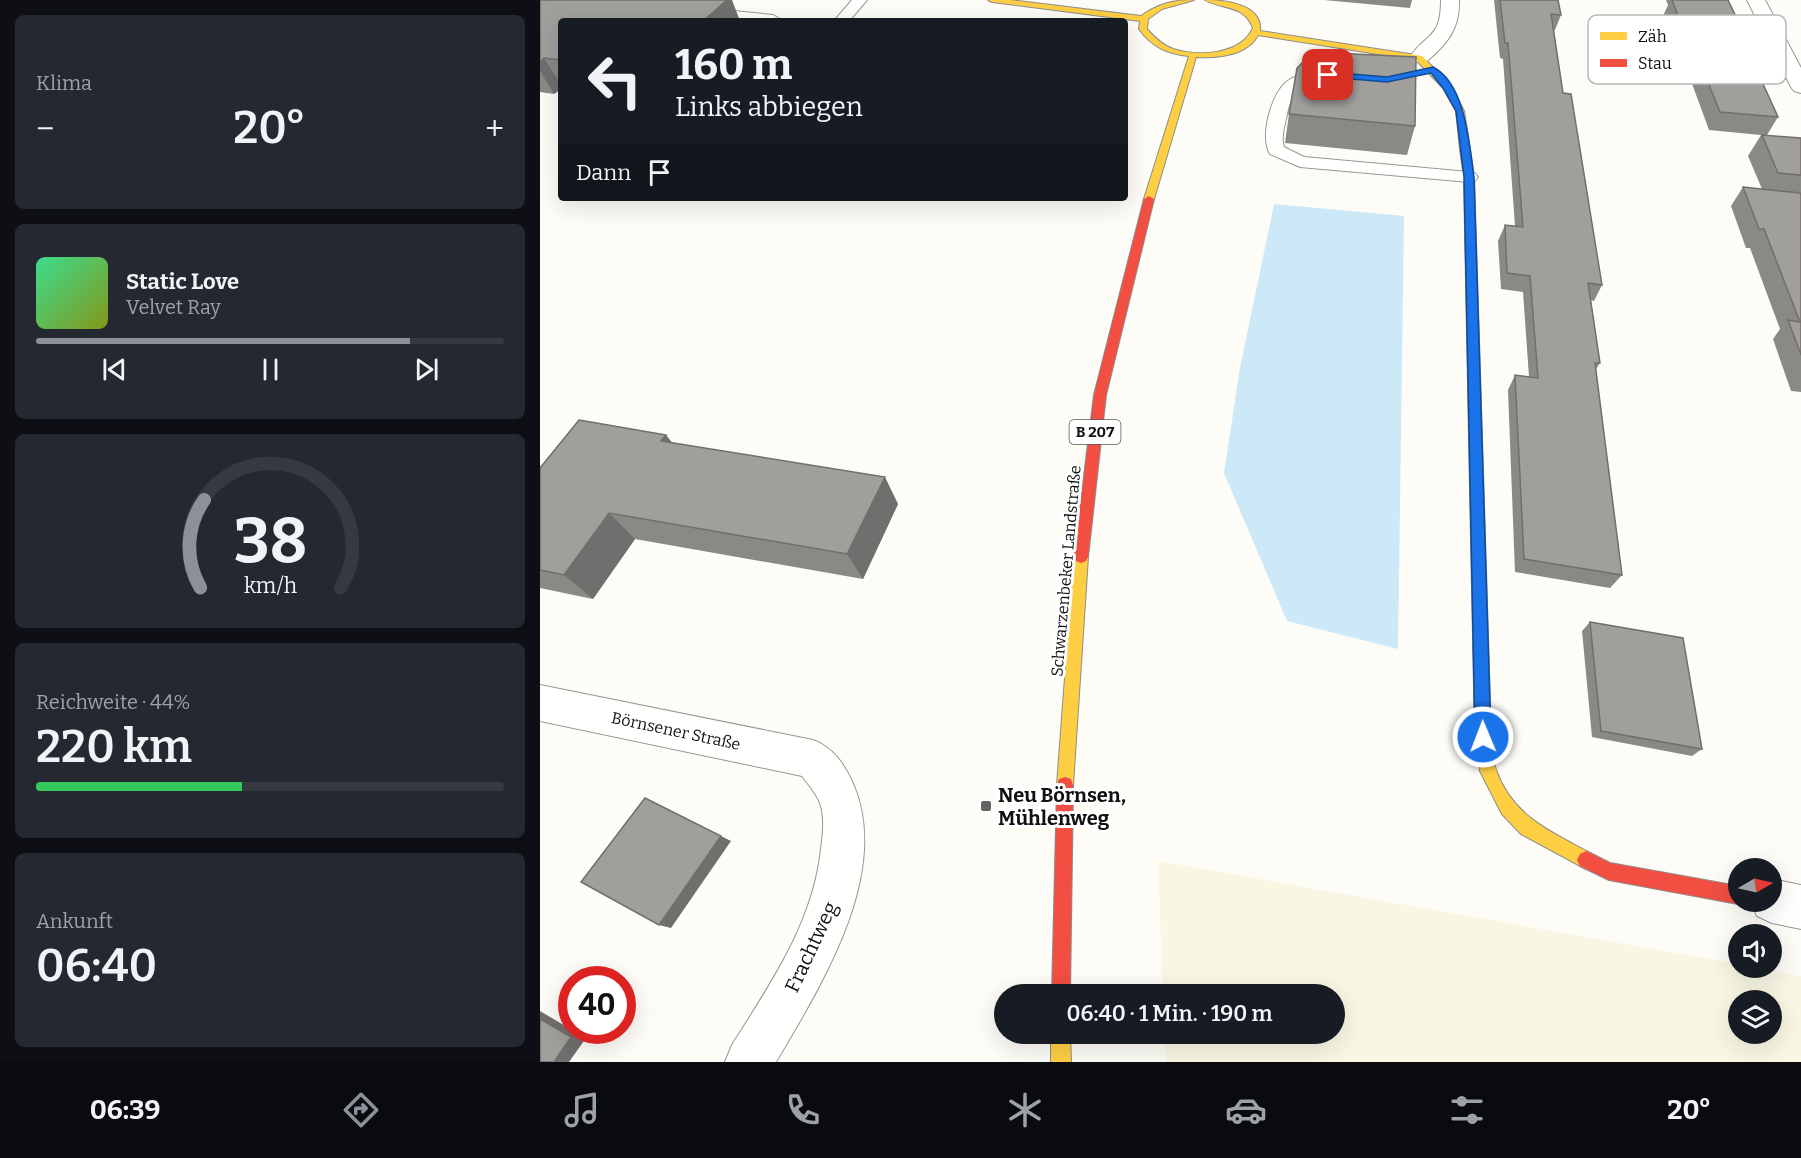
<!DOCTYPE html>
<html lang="de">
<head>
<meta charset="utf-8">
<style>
  body { margin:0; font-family:Bitter,serif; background:#242831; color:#f1f3f6; height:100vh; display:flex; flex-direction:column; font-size:22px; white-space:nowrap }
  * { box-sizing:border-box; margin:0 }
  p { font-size:20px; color:#9ea1a6 }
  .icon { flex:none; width:33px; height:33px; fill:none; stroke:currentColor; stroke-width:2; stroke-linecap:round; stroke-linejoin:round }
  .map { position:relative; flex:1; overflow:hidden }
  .drawer { display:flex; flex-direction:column; gap:15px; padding:15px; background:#0d0f14; width:540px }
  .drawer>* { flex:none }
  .top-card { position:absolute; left:18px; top:18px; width:570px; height:183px; border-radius:6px; box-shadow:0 6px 24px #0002; background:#171b24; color:#f1f3f6; overflow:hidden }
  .needle { width:39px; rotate:81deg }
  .fabs { position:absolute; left:1188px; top:858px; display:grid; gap:12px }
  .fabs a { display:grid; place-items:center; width:54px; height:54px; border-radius:50%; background:#171b24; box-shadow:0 6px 24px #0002; font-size:30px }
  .speed { position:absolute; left:18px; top:966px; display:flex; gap:12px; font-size:30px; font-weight:700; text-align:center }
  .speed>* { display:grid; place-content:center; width:78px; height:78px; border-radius:50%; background:#171b24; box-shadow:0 6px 24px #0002; line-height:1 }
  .speed .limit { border:9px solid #d22; background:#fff; color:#111 }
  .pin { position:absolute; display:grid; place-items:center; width:51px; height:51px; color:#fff; margin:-26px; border-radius:12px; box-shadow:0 3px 9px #0006 }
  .me { position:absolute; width:66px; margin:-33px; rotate:359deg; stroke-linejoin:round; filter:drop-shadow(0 0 4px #0008) }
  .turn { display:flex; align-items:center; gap:21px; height:126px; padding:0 18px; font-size:27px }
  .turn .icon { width:78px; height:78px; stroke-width:2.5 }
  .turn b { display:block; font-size:42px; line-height:51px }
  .then { display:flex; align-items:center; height:57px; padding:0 18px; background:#0003; gap:12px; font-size:22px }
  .big { font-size:45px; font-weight:600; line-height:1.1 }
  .drawer .card { flex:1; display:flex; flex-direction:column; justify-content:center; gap:9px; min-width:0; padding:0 21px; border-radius:9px; background:#242831 }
  .drawer .dial { align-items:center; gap:0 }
  .dial svg { height:156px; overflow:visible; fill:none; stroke:#363941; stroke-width:7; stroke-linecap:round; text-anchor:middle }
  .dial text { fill:#f1f3f6; stroke:none }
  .song { display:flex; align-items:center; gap:18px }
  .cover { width:72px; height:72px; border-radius:9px; background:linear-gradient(135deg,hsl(150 70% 55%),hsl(70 70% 35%)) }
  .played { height:6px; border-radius:3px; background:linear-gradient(90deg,#8c9099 80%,#363941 80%) }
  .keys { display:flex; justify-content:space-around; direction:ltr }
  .heat { display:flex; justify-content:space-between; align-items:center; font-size:33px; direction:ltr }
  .charge { height:9px; border-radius:4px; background:linear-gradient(90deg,#34c759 44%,#363941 0) }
  .trip { position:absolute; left:454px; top:984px; width:351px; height:60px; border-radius:30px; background:#171b24; box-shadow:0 6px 24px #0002; font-weight:600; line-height:60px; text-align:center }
  .dock { display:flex; height:96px; justify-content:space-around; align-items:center; background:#090b0e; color:#9ea1a6 }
  .dock .icon { width:42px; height:42px }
  .dock .on { color:#8c9099 }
  .dock b { font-size:27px; color:#f1f3f6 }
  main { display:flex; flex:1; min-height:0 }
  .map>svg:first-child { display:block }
  .farmland { fill:#f9f7e4; fill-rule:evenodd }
  .water { fill:#cde8f7 }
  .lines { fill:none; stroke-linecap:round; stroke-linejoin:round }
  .lane-casing { stroke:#979795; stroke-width:2 }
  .street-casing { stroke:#979795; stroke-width:2 }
  .slow-casing { stroke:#8e8d8b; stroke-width:2 }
  .jam-casing { stroke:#8e8d8b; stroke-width:2 }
  .lane { fill:#fffffe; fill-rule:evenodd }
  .street { fill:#fffffe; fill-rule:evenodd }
  .slow { fill:#ffcf43; fill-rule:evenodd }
  .jam { fill:#f24e42; fill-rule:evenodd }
  .wall { fill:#8a8986 }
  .shaded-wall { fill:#716f6d }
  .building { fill:#a19f9c; stroke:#716f6d; stroke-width:1.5 }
  .route { fill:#1a73e8; stroke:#114b97; stroke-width:1.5 }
  .poi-dot { fill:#646362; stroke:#fff; stroke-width:2 }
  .labels { text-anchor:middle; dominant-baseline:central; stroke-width:6; stroke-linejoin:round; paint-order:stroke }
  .shield { fill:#fff; stroke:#585858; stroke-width:1.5 }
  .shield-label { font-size:15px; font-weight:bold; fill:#111 }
  .street-label { font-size:16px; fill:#111; stroke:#fff }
  .near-poi-label { font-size:20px; font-weight:bold; fill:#111; stroke:#fff; text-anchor:start }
  .near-street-label { font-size:20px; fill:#111; stroke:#fff }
  .key { fill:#fff; stroke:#b8b8b8; stroke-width:1.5 }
  .key-label { font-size:16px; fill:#111 }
</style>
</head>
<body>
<main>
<section class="drawer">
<div class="card"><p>Klima</p>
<div class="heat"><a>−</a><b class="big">20°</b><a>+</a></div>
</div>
<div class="card">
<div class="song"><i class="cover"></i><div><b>Static Love</b><p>Velvet Ray</p></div></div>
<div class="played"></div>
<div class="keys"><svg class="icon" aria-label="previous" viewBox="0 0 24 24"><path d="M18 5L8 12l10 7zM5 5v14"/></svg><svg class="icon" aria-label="pause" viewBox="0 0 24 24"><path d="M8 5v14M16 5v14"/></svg><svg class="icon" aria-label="next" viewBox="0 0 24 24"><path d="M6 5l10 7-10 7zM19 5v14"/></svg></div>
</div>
<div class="card dial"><svg viewBox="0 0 100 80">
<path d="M14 69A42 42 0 1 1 86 69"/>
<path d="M14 69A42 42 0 0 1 16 24" stroke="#8c9099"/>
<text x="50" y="56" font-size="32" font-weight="700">38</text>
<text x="50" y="72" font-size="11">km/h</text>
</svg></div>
<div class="card"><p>Reichweite · 44%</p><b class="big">220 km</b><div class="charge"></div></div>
<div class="card"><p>Ankunft</p><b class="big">06:40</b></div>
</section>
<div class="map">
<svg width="1261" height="1062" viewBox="0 0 1261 1062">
  <rect width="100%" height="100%" fill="#fdfcf7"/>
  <path class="farmland" d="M 618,861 L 1198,964 L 1198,968 L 1216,968 L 1261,976 L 1261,1062 L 626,1062 L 625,1034 L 795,1034 L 795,994 L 623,994 ZM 1198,1000 L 1232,1000 L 1232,1034 L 1198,1034 Z"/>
  <path class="water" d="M 734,204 L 864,216 L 858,649 L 747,621 L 684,473 L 700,368 Z"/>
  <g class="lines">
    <g class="lane-casing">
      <path id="lane" d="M 312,0 L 327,0 L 309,21 L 294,21 Z
        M 164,8 L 233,15 L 240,19 L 239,21 L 210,21 L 159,15 L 157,12 L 159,9 Z
        M 786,70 L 792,72 L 794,75 L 792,78 C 759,87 753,84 746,119 C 744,128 741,137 744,147 L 764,157 L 929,172 L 935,173 L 938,177 L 935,181 L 929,182 L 760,167 L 730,154 C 719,137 732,90 749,80 C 758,74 775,73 786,70 Z"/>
    </g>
    <g class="street-casing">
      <path id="street" d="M 901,0 L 919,0 C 920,29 907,44 886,62 L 872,62 L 869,58 C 887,32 901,39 901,0 Z
        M 1207,0 L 1225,0 L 1261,68 L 1261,93 L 1254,91 L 1251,87 Z
        M 0,685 L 273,740 C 294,748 305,765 314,786 C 351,875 280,987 236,1062 L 185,1062 L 192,1045 C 231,983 273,923 281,849 C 283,834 285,817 280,803 C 276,793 268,784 262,776 L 0,721 Z
        M 1232,879 L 1261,885 L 1261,929 L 1232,923 L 1217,916 L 1211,902 L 1232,902 Z"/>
    </g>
    <g class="slow-casing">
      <path id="slow" d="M 448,0 L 470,0 L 601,16 C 618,4 633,0 654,0 L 622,9 L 608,19 L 607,29 C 614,37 622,45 633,49 C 659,57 701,55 713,28 C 704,4 683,10 665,0 C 684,0 723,4 720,31 L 882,56 L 910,85 L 924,111 L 930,149 L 925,152 L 920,149 L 916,111 L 903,88 L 876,60 L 718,35 C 707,56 677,58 656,57 L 614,199 L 606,201 L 604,199 L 649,56 C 628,54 612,47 599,29 L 600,21 L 452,2 Z
        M 938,532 L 943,534 L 945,538 L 951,737 C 952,747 953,760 956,770 C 973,817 1011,832 1052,854 L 1055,860 L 1052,866 L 1046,869 L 981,834 L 962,814 L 940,771 L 935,737 L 931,538 L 933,534 Z
        M 541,551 L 546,553 L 548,557 L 533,785 L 531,791 L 525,793 L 519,791 L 517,785 L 534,557 L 536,553 Z
        M 511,1034 L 530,1034 L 531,1062 L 511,1062 Z"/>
    </g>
    <g class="jam-casing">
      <path id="jam" d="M 925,146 L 930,149 L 934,177 L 945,538 L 943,542 L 933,542 L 931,538 L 924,177 L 920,149 Z
        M 609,196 L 614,199 L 566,395 L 548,557 L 546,561 L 541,563 L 536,561 L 534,557 L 554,395 L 604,199 Z
        M 525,777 L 531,779 L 533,785 L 530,994 L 512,994 L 517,785 L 519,779 Z
        M 1046,851 L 1070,863 L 1198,886 L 1198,902 L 1204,902 L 1198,904 L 1069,880 L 1040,866 L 1037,860 L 1040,854 Z"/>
    </g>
    <use href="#lane" class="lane"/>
    <use href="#street" class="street"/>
    <use href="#slow" class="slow"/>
    <use href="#jam" class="jam"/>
  </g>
  <path class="wall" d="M 0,0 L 21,21 L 21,89 L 14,94 L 0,92 Z
    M 784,0 L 872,0 L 870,8 Z
    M 954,0 L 1018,0 L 1021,15 L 1015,30 L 1014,30 L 1023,93 L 1062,285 L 1054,301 L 1051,300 L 1060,363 L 1056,369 L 1082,575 L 1070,588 L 975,572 L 968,390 L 975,375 L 989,377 L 983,292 L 961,289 L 958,241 L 965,225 L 975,226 L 963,59 L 960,58 Z
    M 1126,0 L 1188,0 L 1198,21 L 1196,24 L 1238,117 L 1227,135 L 1261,138 L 1261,392 L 1251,391 L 1233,339 L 1240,329 L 1210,248 L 1206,248 L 1191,206 L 1203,187 L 1222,189 L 1208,156 L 1221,135 L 1169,130 L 1147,70 L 1142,70 L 1123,16 L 1128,5 Z
    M 749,114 L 875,126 L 867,155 L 745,143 Z
    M 126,435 L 132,443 L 358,504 L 323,579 L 95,539 L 53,599 L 0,588 L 0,468 Z
    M 1050,622 L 1162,749 L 1152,756 L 1052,737 L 1042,631 Z"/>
  <path class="shaded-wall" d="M 187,0 L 192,0 L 200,21 L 163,21 Z
    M 4,58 L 21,85 L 21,89 L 14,94 L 0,71 L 0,62 Z
    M 126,435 L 148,463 L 121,441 Z
    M 345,477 L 358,504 L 323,579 L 307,554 Z
    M 69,513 L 95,539 L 53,599 L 24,575 Z
    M 181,836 L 191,841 L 131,928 L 119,925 Z
    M 0,1011 L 32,1030 L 46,1038 L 29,1062 L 14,1062 L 0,1019 Z"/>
  <path class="building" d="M 0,0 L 187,0 L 163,21 L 21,21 L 21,60 L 4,58 L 0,62 Z
    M 960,0 L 1018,0 L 1021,15 L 1011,14 L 1023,93 L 1031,94 L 1062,285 L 1048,283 L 1060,363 L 1055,363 L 1082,575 L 984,559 L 975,375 L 998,378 L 990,276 L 967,273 L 965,225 L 983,227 L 968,43 L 965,43 Z
    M 1132,0 L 1188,0 L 1198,21 L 1194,20 L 1238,117 L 1180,112 L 1156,53 L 1152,52 Z
    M 292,19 L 308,21 L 290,21 Z
    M 793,53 L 876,57 L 875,126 L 749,114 L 757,68 L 765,60 L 783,62 L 784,55 Z
    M 1222,135 L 1261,138 L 1261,175 L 1238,173 Z
    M 1203,187 L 1260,193 L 1261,195 L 1261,355 L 1248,320 L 1260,322 L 1224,229 L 1219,229 Z
    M 39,420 L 126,435 L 121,441 L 345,477 L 307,554 L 69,513 L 24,575 L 0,570 L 0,468 Z
    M 1050,622 L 1143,638 L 1162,749 L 1061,731 Z
    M 105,798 L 181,836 L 119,925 L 41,882 Z
    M 0,1019 L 31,1037 L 14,1062 L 0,1062 Z"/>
  <path class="route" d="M 893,67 C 926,84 929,145 934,177 L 951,737 L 948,742 L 943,744 L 937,742 L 935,737 L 924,177 L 916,111 L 903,88 L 891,73 L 847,82 L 788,77 L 784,75 L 788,72 L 847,77 Z"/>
  <rect class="poi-dot" x="440" y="800" width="12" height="12" rx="3"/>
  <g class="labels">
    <rect class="shield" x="529.5" y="420" width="51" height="24" rx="4.5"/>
    <g class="shield-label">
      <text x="555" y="432">B 207</text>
    </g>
    <g class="street-label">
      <text transform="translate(526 571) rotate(-85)">Schwarzenbeker Landstraße</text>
      <text transform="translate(136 731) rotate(12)">Börnsener Straße</text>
    </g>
    <g class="near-poi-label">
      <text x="458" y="795">Neu Börnsen,<tspan x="458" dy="23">Mühlenweg</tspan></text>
    </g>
    <g class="near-street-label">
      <text transform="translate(271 947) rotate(-65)">Frachtweg</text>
    </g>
  </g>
  <rect x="1048" y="15" width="198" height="69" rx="9" class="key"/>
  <rect x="1060" y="32" width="27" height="8" fill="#ffcf43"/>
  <rect x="1060" y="59" width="27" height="8" fill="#f24e42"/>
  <g class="key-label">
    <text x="1098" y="42">Zäh</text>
    <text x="1098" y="69">Stau</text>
  </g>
</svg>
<div class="fabs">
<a><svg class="needle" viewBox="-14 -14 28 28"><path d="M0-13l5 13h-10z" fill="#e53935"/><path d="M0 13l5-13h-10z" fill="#9ea1a6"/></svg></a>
<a><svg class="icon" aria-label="sound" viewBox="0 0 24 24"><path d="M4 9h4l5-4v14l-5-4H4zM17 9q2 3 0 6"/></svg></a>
<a><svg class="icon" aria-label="layers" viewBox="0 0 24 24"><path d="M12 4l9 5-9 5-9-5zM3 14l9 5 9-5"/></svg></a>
</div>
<div class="speed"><div class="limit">40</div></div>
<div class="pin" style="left:788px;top:75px;background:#d93025"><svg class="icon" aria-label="arrive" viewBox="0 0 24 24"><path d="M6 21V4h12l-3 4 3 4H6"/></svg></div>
<svg class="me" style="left:943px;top:737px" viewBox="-20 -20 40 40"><circle r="17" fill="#1a73e8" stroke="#fff" stroke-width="3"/><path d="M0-11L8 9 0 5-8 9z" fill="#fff"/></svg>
<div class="trip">06:40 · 1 Min. · 190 m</div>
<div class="top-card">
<div class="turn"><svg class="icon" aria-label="left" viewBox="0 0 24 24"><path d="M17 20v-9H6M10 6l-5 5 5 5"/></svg><div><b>160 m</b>Links abbiegen</div></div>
<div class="then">Dann<svg class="icon" aria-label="arrive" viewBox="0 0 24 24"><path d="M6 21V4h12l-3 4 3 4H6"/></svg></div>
</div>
</div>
</main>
<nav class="dock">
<b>06:39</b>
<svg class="icon on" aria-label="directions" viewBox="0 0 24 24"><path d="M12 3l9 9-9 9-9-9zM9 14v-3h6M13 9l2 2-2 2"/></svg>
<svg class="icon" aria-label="music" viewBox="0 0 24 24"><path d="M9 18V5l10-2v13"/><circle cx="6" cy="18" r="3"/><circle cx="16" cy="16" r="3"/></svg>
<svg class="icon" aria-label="phone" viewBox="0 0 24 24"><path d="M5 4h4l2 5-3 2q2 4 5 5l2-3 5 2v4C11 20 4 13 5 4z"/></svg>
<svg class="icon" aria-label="climate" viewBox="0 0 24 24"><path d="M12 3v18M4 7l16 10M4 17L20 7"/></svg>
<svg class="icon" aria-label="car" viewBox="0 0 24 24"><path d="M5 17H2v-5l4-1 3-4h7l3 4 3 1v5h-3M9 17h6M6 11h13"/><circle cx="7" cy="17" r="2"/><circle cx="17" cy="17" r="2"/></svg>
<svg class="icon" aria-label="filters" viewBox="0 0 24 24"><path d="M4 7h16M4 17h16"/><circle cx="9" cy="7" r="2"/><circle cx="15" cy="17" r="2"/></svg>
<b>20°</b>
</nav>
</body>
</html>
